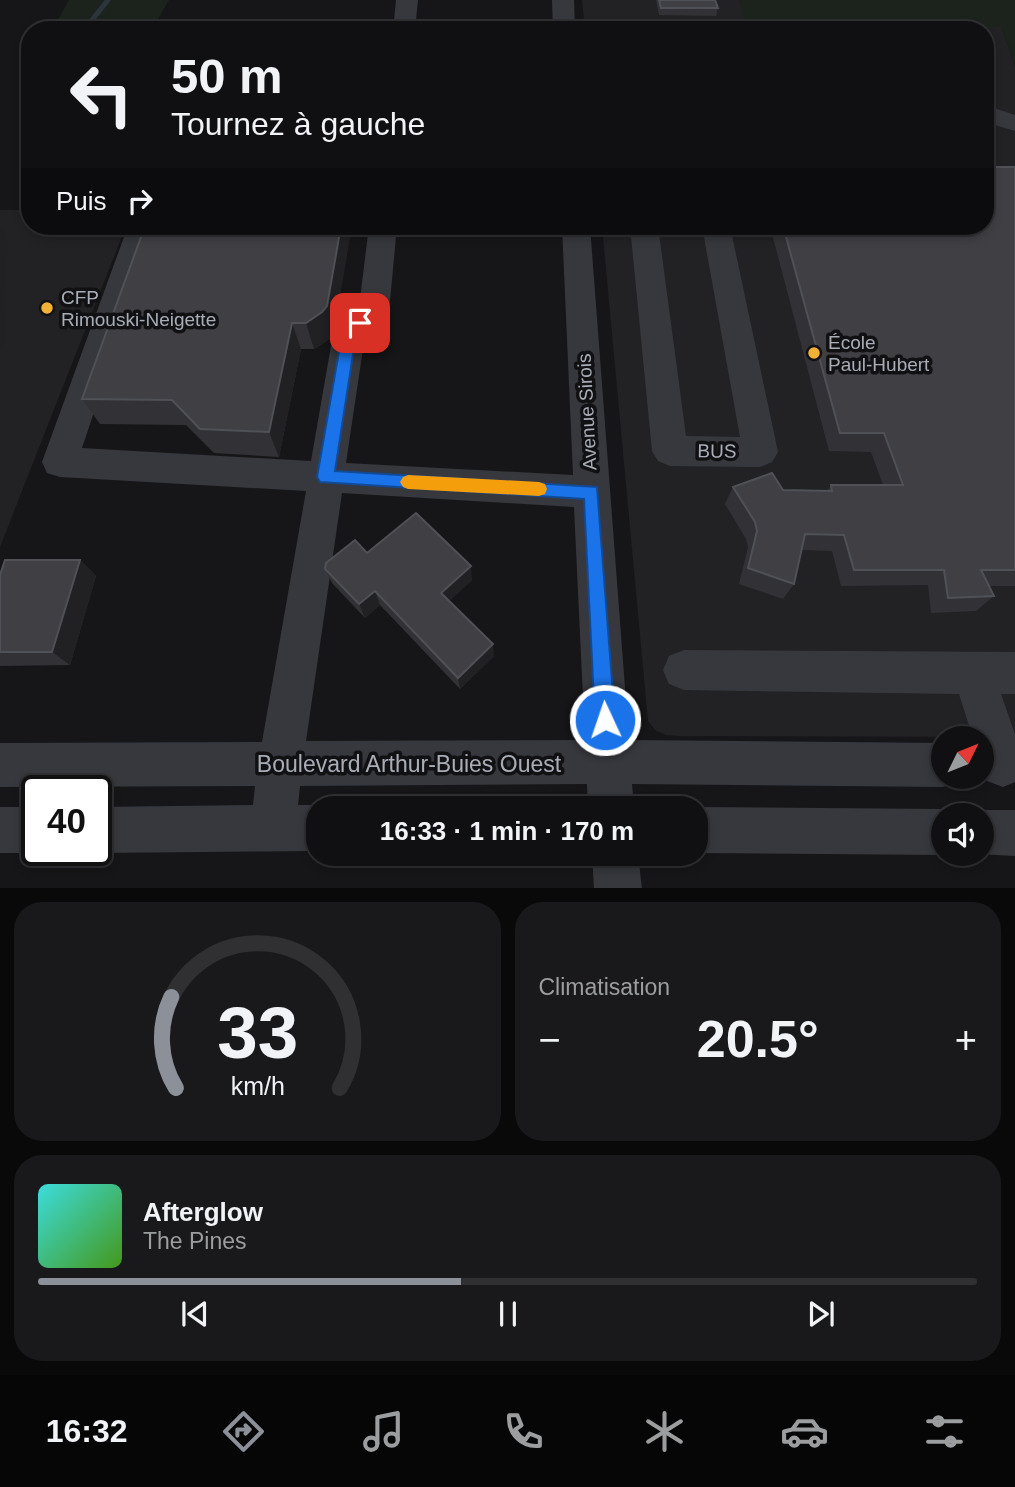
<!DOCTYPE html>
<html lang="fr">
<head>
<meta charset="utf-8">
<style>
  body { margin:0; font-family:Arial,sans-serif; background:#19191b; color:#f1f3f6; height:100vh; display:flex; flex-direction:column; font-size:26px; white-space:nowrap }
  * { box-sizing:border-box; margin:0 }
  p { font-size:23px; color:#9c9d9f }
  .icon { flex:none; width:38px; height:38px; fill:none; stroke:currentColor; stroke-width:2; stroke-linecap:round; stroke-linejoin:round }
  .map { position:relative; height:888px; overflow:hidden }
  .sheet { display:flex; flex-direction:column; gap:14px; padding:14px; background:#09090a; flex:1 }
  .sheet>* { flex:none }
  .guide { position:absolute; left:21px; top:21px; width:973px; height:214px; border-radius:28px; box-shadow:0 4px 10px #0003,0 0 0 2px #303032; background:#101012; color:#f1f3f6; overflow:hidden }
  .needle { width:46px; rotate:47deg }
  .controls { position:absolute; left:931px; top:726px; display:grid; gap:14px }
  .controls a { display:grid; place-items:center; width:63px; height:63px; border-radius:50%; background:#101012; box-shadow:0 4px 10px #0003,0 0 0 2px #303032; font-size:35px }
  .speed { position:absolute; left:21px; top:775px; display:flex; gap:14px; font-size:35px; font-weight:700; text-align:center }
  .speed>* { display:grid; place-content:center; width:91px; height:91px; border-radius:50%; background:#101012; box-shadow:0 4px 10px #0003,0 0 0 2px #303032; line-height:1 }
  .speed .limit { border:4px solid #111; border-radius:10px; background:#fff; color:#111 }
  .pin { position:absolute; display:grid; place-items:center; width:60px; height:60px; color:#fff; margin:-30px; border-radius:14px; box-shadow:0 4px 10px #0006 }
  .me { position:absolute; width:77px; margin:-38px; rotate:357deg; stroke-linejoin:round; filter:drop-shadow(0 0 5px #0008) }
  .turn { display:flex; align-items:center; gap:24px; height:147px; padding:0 35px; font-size:32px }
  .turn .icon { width:91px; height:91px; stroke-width:2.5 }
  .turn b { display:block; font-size:49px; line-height:60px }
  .then { display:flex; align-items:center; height:66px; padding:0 35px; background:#0003; gap:14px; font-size:26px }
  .big { font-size:52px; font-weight:700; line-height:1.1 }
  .sheet .tile { flex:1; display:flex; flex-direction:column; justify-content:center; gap:10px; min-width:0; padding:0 24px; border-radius:28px; background:#19191b }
  .sheet .dial { align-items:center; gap:0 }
  .dial svg { height:182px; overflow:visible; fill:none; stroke:#303032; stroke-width:7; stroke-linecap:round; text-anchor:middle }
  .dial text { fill:#f1f3f6; stroke:none }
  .song { display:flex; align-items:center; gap:21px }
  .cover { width:84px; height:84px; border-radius:10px; background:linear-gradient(135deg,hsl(180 70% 55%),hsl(100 70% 35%)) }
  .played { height:7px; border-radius:4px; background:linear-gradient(90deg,#8c9099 45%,#303032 45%) }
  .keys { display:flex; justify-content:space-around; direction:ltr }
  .heat { display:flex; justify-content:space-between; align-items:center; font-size:38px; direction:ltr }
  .sheet .tiles { flex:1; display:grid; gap:14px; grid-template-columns:1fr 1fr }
  .tile:last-child { grid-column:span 2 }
  .trip { position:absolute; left:306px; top:796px; width:402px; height:70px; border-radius:28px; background:#101012; box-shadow:0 4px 10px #0003,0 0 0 2px #303032; font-weight:700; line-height:70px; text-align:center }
  .menu { display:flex; height:112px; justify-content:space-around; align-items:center; background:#060607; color:#9c9d9f }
  .menu .icon { width:49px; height:49px }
  .menu .on { color:#8c9099 }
  .menu b { font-size:32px; color:#f1f3f6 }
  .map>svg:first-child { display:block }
  .built { fill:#222225 }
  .green { fill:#1c231d }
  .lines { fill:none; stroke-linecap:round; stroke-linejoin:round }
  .stream { stroke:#2c353c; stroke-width:5 }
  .minor { fill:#37383d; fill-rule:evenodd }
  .wall { fill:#323236 }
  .shaded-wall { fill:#212124 }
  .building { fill:#3f3f44; stroke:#4f5156; stroke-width:2 }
  .route { fill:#1a73e8; stroke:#114b97; stroke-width:2 }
  .slow { fill:#f59e0b }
  .poi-dot { fill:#f2b134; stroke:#111113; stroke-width:2.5 }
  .labels { text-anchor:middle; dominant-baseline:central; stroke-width:7; stroke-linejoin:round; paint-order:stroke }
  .poi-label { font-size:19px; fill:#a8adb8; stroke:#111113; text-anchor:start }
  .street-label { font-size:19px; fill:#a8adb8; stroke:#111113 }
  .near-street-label { font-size:23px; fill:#a8adb8; stroke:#111113 }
</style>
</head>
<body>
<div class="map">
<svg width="1015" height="889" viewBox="0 0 1015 889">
  <rect width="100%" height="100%" fill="#161618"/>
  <path class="built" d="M 582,0 L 739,0 L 748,27 L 1002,27 L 1015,67 L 1015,737 L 678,736 L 666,735 L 655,730 L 648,721 L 602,226 L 985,226 L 985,30 L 585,30 Z
    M 0,210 L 30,210 L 30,226 L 126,226 L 0,547 Z"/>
  <path class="green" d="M 69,0 L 169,0 L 152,30 L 52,30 Z
    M 739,0 L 1015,0 L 1015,67 L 1002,27 L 747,27 Z"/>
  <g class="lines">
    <path class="stream" d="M 84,30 L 108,0"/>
    <path class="minor" d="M 396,0 L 418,0 L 415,30 L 393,30 Z
      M 552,0 L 574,0 L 575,30 L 553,30 Z
      M 985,105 L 1015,115 L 1015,131 L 985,122 Z
      M 128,226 L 156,226 L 82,448 L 311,461 L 332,340 L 360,299 L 369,226 L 397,226 L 390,301 L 364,342 L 346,463 L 573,475 L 562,226 L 590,226 L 629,740 L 943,743 L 943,777 L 960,777 L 959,781 L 943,787 L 632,784 L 634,808 L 588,808 L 587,784 L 300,786 L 298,805 L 318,805 L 327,808 L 318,808 L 318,851 L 96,853 L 90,850 L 96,850 L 96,807 L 253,805 L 255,786 L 0,787 L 0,743 L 262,742 L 306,491 L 60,477 L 47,473 L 42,462 ZM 342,493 L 574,507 L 585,740 L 306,741 Z
      M 630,226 L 658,226 L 686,436 L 740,437 L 702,226 L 730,226 L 778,452 L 772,462 L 760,467 L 670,466 L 658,461 L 652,451 Z
      M 684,650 L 1015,652 L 1015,694 L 1001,694 L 1015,734 L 1015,782 L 1003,787 L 987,781 L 982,767 L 982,738 L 973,738 L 959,694 L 684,690 L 669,684 L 663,670 L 669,656 Z
      M 0,807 L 37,807 L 37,850 L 43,850 L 37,853 L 0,853 Z
      M 696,807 L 943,809 L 959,816 L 943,816 L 943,854 L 946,854 L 943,855 L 696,853 L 696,808 L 692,808 Z
      M 982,810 L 1015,810 L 1015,856 L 977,854 L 982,854 L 982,816 L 968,816 Z
      M 592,854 L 638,854 L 642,889 L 594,889 Z"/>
  </g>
  <path class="wall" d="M 656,0 L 715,0 L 718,8 L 716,16 L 659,15 Z
    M 1015,167 L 1015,586 L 989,586 L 994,596 L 976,611 L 931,613 L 928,585 L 841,586 L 832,551 L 801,550 L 794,584 L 783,599 L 739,584 L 748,547 L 746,539 L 725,504 L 733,487 L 783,490 L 827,491 L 831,485 L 883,485 L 871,452 L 829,451 L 770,226 L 985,226 Z
    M 145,226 L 334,332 L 330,339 L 314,349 L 301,349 L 279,457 L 214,453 L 186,425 L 100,424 L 82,399 Z
    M 367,553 L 472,580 L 449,601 L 494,656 L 460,689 L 380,605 L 365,618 L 332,583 L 325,569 Z
    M 80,560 L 96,576 L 70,665 L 0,666 L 0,575 Z"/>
  <path class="shaded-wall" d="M 0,225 L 7,236 L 5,344 L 0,346 Z
    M 341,226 L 352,226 L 334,332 L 330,339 L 314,349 L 306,323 Z
    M 292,323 L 301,349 L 279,457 L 269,432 Z
    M 80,560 L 96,576 L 70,665 L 52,652 Z
    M 471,566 L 472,580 L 443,607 L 441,593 Z
    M 375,591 L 380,605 L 365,618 L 359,604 Z
    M 493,644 L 494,656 L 460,689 L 458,678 Z"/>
  <path class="building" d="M 659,0 L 715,0 L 718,8 L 661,8 Z
    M 985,167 L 1015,167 L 1015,570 L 981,570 L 994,596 L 948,598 L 944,570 L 854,570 L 844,535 L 805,534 L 794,584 L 748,568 L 757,531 L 755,522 L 733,487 L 772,473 L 783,490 L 832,491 L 831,485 L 903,485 L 884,433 L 840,433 L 783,226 L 985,226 Z
    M 145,226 L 341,226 L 327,306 L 322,312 L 306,323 L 292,323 L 269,432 L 200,429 L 172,400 L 82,399 Z
    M 416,513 L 471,566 L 441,593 L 493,644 L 458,678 L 375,591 L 359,604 L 325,569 L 326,563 L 355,540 L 367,553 Z
    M 5,560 L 80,560 L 52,652 L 0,652 L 0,575 Z"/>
  <path class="route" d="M 360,317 L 367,323 L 355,341 L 335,471 L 597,487 L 615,720 L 612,727 L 605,729 L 598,727 L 595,720 L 584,499 L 320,482 L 317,477 L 341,340 L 355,319 Z"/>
  <path class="slow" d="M 408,475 L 539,482 L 545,484 L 547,489 L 545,494 L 539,496 L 408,489 L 403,487 L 400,482 L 403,477 Z"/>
  <g class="poi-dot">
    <circle cx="47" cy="308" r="7"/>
    <circle cx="814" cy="353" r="7"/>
  </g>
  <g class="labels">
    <g class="poi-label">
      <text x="61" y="297">CFP<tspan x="61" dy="22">Rimouski-Neigette</tspan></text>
      <text x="828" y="342">École<tspan x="828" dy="22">Paul-Hubert</tspan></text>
    </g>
    <g class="street-label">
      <text transform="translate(587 412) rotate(-93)">Avenue Sirois</text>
      <text transform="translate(717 451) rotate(1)">BUS</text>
    </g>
    <g class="near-street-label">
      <text x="409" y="764">Boulevard Arthur-Buies Ouest</text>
    </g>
  </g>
</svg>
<div class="controls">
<a><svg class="needle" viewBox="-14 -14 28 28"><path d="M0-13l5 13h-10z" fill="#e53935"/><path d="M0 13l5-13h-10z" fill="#9c9d9f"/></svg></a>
<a><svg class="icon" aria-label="sound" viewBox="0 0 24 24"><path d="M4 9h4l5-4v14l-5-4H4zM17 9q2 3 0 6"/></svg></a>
</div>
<div class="speed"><div class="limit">40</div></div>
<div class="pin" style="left:360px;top:323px;background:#d93025"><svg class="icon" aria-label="arrive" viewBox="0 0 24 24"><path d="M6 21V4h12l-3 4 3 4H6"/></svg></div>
<svg class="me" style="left:605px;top:720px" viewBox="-20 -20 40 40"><circle r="17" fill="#1a73e8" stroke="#fff" stroke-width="3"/><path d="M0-11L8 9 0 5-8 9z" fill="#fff"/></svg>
<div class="trip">16:33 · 1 min · 170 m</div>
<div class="guide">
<div class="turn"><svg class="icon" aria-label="left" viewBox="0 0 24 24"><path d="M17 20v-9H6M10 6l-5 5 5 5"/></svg><div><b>50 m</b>Tournez à gauche</div></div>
<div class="then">Puis<svg class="icon" aria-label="right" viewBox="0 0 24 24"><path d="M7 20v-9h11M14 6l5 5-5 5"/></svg></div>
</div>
</div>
<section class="sheet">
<div class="tiles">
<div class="tile dial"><svg viewBox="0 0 100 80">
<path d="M14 69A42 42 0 1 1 86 69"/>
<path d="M14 69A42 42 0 0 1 12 29" stroke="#8c9099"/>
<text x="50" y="56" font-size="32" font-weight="700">33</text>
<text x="50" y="72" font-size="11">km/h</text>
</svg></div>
<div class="tile"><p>Climatisation</p>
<div class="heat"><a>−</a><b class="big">20.5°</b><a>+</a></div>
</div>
<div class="tile">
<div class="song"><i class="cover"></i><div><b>Afterglow</b><p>The Pines</p></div></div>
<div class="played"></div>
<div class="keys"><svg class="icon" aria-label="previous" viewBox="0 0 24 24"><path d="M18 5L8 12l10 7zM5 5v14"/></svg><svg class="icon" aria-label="pause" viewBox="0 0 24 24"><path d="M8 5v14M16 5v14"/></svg><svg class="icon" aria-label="next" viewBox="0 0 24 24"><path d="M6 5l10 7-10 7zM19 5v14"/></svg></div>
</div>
</div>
</section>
<nav class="menu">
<b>16:32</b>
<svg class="icon on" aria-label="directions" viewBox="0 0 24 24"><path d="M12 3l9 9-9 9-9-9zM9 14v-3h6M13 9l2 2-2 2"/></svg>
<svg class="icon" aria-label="music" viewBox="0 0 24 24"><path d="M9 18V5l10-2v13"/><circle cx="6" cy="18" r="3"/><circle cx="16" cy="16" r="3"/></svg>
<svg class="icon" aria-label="phone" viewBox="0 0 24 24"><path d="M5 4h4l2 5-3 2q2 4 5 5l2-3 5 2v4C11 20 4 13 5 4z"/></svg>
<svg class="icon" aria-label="climate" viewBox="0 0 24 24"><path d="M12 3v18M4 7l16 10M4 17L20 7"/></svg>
<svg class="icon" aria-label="car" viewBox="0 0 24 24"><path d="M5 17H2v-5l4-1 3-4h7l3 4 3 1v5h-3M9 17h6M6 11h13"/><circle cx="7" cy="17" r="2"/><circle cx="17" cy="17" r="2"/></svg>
<svg class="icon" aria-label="filters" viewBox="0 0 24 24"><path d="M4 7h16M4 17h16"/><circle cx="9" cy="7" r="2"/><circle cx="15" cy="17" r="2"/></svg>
</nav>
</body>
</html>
